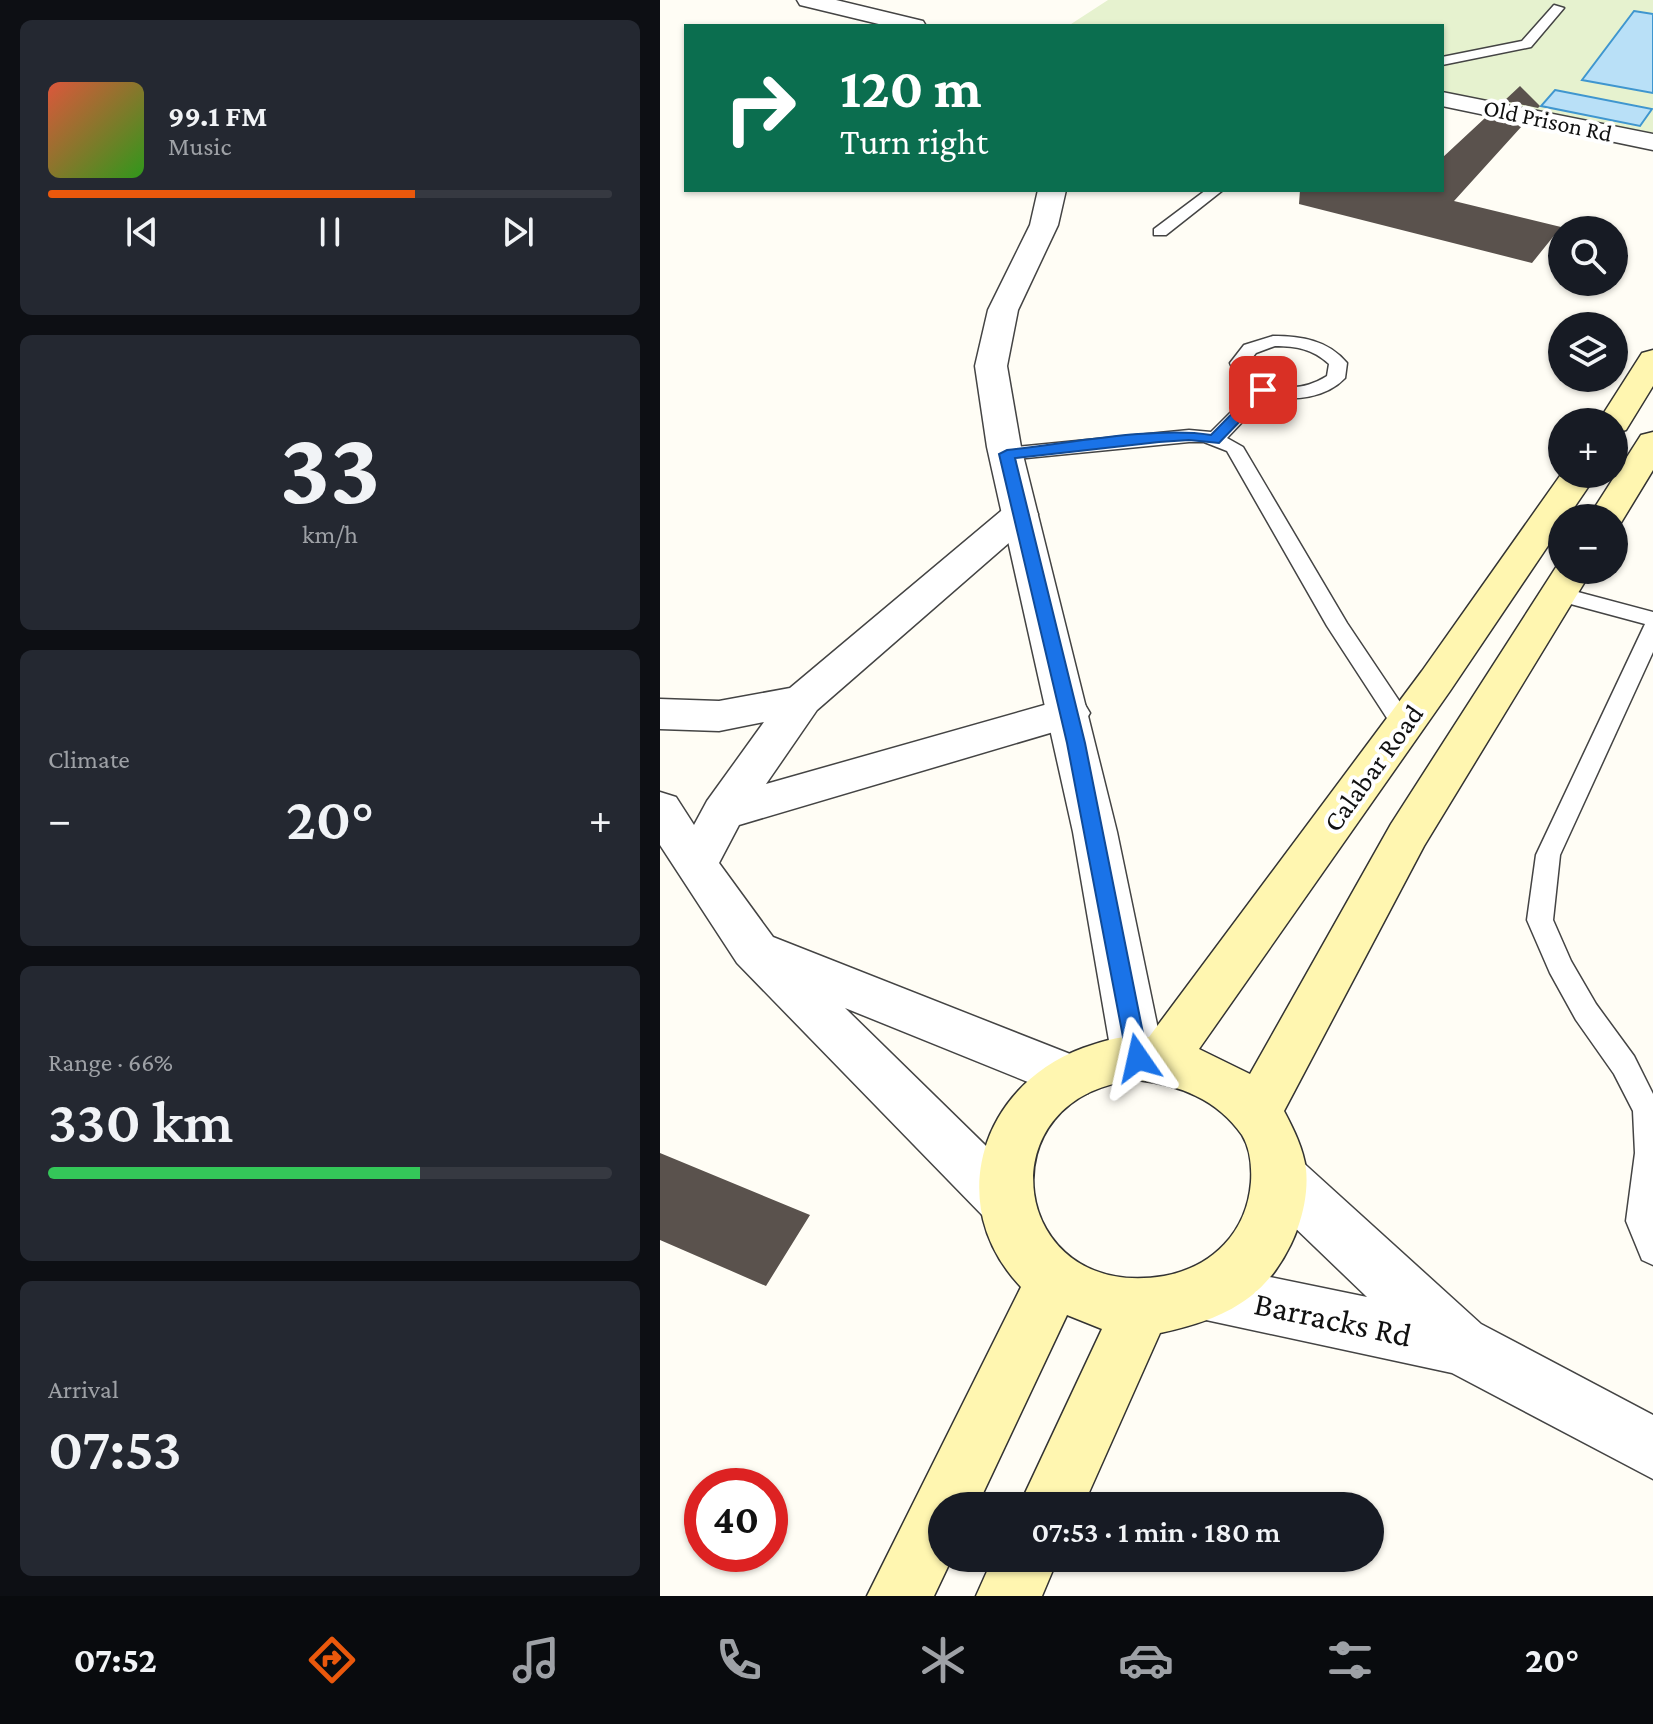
<!DOCTYPE html>
<html lang="en">
<head>
<meta charset="utf-8">
<style>
  body { margin:0; font-family:"Crimson Pro",serif; background:#242831; color:#f1f3f6; height:100vh; display:flex; flex-direction:column; font-size:30px; white-space:nowrap }
  * { box-sizing:border-box; margin:0 }
  p { font-size:26px; color:#9ea1a6 }
  .icon { flex:none; width:44px; height:44px; fill:none; stroke:currentColor; stroke-width:2; stroke-linecap:round; stroke-linejoin:round }
  .map { position:relative; flex:1; overflow:hidden }
  .panel { display:flex; flex-direction:column; gap:20px; padding:20px; background:#0d0f14; width:660px }
  .panel>* { flex:none }
  .hud { position:absolute; left:24px; top:24px; width:760px; height:168px; border-radius:0px; box-shadow:0 2px 6px #0004; background:#0b6e4f; color:#fff; overflow:hidden }
  .tools { position:absolute; left:888px; top:216px; display:grid; gap:16px }
  .tools a { display:grid; place-items:center; width:80px; height:80px; border-radius:50%; background:#171b24; box-shadow:0 2px 6px #0004; font-size:40px }
  .speed { position:absolute; left:24px; top:1468px; display:flex; gap:16px; font-size:40px; font-weight:700; text-align:center }
  .speed>* { display:grid; place-content:center; width:104px; height:104px; border-radius:50%; background:#171b24; box-shadow:0 2px 6px #0004; line-height:1 }
  .speed .limit { border:12px solid #d22; background:#fff; color:#111 }
  .pin { position:absolute; display:grid; place-items:center; width:68px; height:68px; color:#fff; margin:-34px; border-radius:16px; box-shadow:0 4px 12px #0006 }
  .me { position:absolute; width:88px; margin:-44px; rotate:349deg; stroke-linejoin:round; filter:drop-shadow(0 0 6px #0008) }
  .turn { display:flex; align-items:center; gap:28px; height:168px; padding:0 24px; font-size:36px }
  .turn .icon { width:104px; height:104px; stroke-width:2.5 }
  .turn b { display:block; font-size:56px; line-height:68px }
  .big { font-size:60px; font-weight:600; line-height:1.1 }
  .panel .widget { flex:1; display:flex; flex-direction:column; justify-content:center; gap:12px; min-width:0; padding:0 28px; border-radius:12px; background:#242831 }
  .panel .dial { align-items:center; gap:0 }
  .dial b { font-size:104px; line-height:1 }
  .song { display:flex; align-items:center; gap:24px }
  .cover { width:96px; height:96px; border-radius:12px; background:linear-gradient(135deg,hsl(10 70% 55%),hsl(110 70% 35%)) }
  .played { height:8px; border-radius:4px; background:linear-gradient(90deg,#ea580c 65%,#363941 65%) }
  .keys { display:flex; justify-content:space-around; direction:ltr }
  .heat { display:flex; justify-content:space-between; align-items:center; font-size:44px; direction:ltr }
  .charge { height:12px; border-radius:6px; background:linear-gradient(90deg,#34c759 66%,#363941 0) }
  .trip { position:absolute; left:268px; top:1492px; width:456px; height:80px; border-radius:40px; background:#171b24; box-shadow:0 2px 6px #0004; font-weight:600; line-height:80px; text-align:center }
  .menu { display:flex; height:128px; justify-content:space-around; align-items:center; background:#090b0e; color:#9ea1a6 }
  .menu .icon { width:56px; height:56px }
  .menu .on { color:#ea580c }
  .menu b { font-size:36px; color:#f1f3f6 }
  main { display:flex; flex:1; min-height:0 }
  .map>svg:first-child { display:block }
  .pitch { fill:#e6f2cf }
  .water { fill:#b9e0f7; stroke:#3f96cf; stroke-width:2 }
  .building { fill:#5a524d }
  .lines { fill:none; stroke-linecap:round; stroke-linejoin:round }
  .service-casing { stroke:#444; stroke-width:3 }
  .minor-casing { stroke:#444; stroke-width:3 }
  .tertiary-casing { stroke:#444; stroke-width:3 }
  .secondary-casing { stroke:#333; stroke-width:3 }
  .service { fill:#fff; fill-rule:evenodd }
  .minor { fill:#fff; fill-rule:evenodd }
  .tertiary { fill:#fff; fill-rule:evenodd }
  .secondary { fill:#fff6b0; fill-rule:evenodd }
  .route { fill:#1a73e8; stroke:#114b97; stroke-width:2 }
  .labels { text-anchor:middle; dominant-baseline:central; stroke-width:8; stroke-linejoin:round; paint-order:stroke }
  .far-street-label { font-size:24px; fill:#111; stroke:#fff }
  .street-label { font-size:28px; fill:#111; stroke:#fff }
  .near-street-label { font-size:34px; fill:#111; stroke:#fff }
</style>
</head>
<body>
<main>
<section class="panel">
<div class="widget">
<div class="song"><i class="cover"></i><div><b>99.1 FM</b><p>Music</p></div></div>
<div class="played"></div>
<div class="keys"><svg class="icon" aria-label="previous" viewBox="0 0 24 24"><path d="M18 5L8 12l10 7zM5 5v14"/></svg><svg class="icon" aria-label="pause" viewBox="0 0 24 24"><path d="M8 5v14M16 5v14"/></svg><svg class="icon" aria-label="next" viewBox="0 0 24 24"><path d="M6 5l10 7-10 7zM19 5v14"/></svg></div>
</div>
<div class="widget dial"><b>33</b><p>km/h</p></div>
<div class="widget"><p>Climate</p>
<div class="heat"><a>−</a><b class="big">20°</b><a>+</a></div>
</div>
<div class="widget"><p>Range · 66%</p><b class="big">330 km</b><div class="charge"></div></div>
<div class="widget"><p>Arrival</p><b class="big">07:53</b></div>
</section>
<div class="map">
<svg width="993" height="1596" viewBox="0 0 993 1596">
  <rect width="100%" height="100%" fill="#fffdf5"/>
  <path class="pitch" d="M 448,0 L 993,0 L 993,134 L 782,94 L 782,26 L 408,26 Z"/>
  <path class="water" d="M 974,11 L 993,14 L 993,93 L 922,80 Z
    M 895,90 L 992,109 L 980,126 L 881,106 Z"/>
  <path class="building" d="M 860,86 L 880,106 L 878,108 L 844,101 Z
    M 825,118 L 862,126 L 794,201 L 901,227 L 872,263 L 639,204 L 640,190 L 782,190 L 782,158 Z
    M 0,1153 L 150,1215 L 106,1286 L 0,1240 Z"/>
  <g class="lines">
    <g class="service-casing">
      <path id="service" d="M 894,5 L 904,8 L 871,47 L 782,65 L 782,57 L 862,41 Z
        M 546,190 L 563,190 L 506,235 L 494,235 L 494,229 Z
        M 613,336 C 641,336 668,340 687,363 L 685,378 C 666,398 634,402 608,395 L 567,438 L 583,447 L 687,623 L 752,720 L 755,726 L 752,732 L 736,732 L 667,626 L 567,451 L 544,442 L 529,442 L 347,460 L 338,454 L 347,448 L 529,430 L 551,432 L 593,390 L 578,382 L 570,363 L 584,345 ZM 615,346 C 636,346 653,349 669,364 L 667,376 C 641,392 619,390 592,375 L 588,363 L 596,353 Z
        M 899,587 L 993,612 L 993,652 L 900,855 L 893,920 L 911,961 L 936,1004 L 974,1056 L 993,1094 L 993,1265 L 982,1260 L 966,1221 L 975,1153 L 973,1111 L 954,1074 L 916,1020 L 890,973 L 867,920 L 876,855 L 985,624 L 892,599 L 889,594 Z"/>
    </g>
    <g class="minor-casing">
      <path id="minor" d="M 782,92 L 993,134 L 993,150 L 782,106 Z
        M 360,503 L 373,506 L 378,514 L 373,522 L 157,710 L 106,784 L 409,698 L 424,703 L 430,713 L 424,723 L 79,825 L 59,863 L 113,937 L 428,1061 L 436,1077 L 428,1093 L 410,1099 L 185,1008 L 365,1184 L 374,1202 L 365,1220 L 346,1228 L 327,1220 L 77,963 L 0,845 L 0,792 L 16,797 L 34,825 L 47,801 L 104,722 L 59,731 L 0,729 L 0,699 L 59,701 L 130,688 L 347,506 Z
        M 619,1151 L 638,1158 L 821,1324 L 993,1415 L 993,1479 L 792,1373 L 546,1320 L 526,1312 L 517,1292 L 526,1272 L 546,1264 L 707,1297 L 600,1194 L 592,1176 L 600,1158 Z"/>
    </g>
    <g class="tertiary-casing">
      <path id="tertiary" d="M 137,0 L 176,0 L 263,21 L 266,26 L 227,26 L 140,5 Z
        M 378,190 L 406,190 L 398,225 L 358,310 L 347,366 L 361,447 L 457,832 L 504,1058 L 496,1074 L 478,1080 L 460,1074 L 452,1058 L 413,832 L 327,447 L 315,366 L 328,310 L 370,225 Z"/>
    </g>
    <g class="secondary-casing">
      <path id="secondary" d="M 993,350 L 993,386 L 966,430 L 954,433 L 954,422 L 938,422 L 982,353 Z
        M 993,432 L 993,470 L 959,526 L 954,527 L 954,518 L 928,518 L 981,435 Z
        M 902,473 L 937,474 L 907,518 L 902,518 L 902,525 L 790,691 L 539,1049 L 590,1074 L 731,824 L 900,561 L 902,561 L 902,570 L 932,570 L 764,846 L 624,1111 C 634,1130 643,1148 646,1169 C 651,1217 622,1278 581,1303 C 557,1319 528,1327 500,1333 L 423,1506 L 359,1506 L 442,1329 L 407,1315 L 317,1506 L 282,1506 L 282,1558 L 292,1558 L 274,1596 L 207,1596 L 361,1287 C 282,1204 322,1085 423,1048 C 445,1040 466,1034 489,1037 L 762,671 ZM 478,1080 C 519,1085 557,1099 582,1135 C 590,1148 592,1167 591,1182 C 587,1232 553,1267 504,1276 C 348,1302 322,1093 478,1080 Z
        M 333,1558 L 398,1558 L 382,1596 L 316,1596 Z"/>
    </g>
    <use href="#service" class="service"/>
    <use href="#minor" class="minor"/>
    <use href="#tertiary" class="tertiary"/>
    <use href="#secondary" class="secondary"/>
  </g>
  <path class="route" d="M 598,387 L 610,390 L 559,443 L 529,440 L 499,442 L 355,458 L 425,743 L 488,1058 L 485,1064 L 478,1067 L 470,1064 L 467,1058 L 407,743 L 339,454 L 347,450 C 406,444 494,426 551,435 Z"/>
  <g class="labels">
    <g class="far-street-label">
      <text transform="translate(888 120) rotate(12)">Old Prison Rd</text>
    </g>
    <g class="street-label">
      <text transform="translate(713 768) rotate(-54)">Calabar Road</text>
    </g>
    <g class="near-street-label">
      <text transform="translate(673 1319) rotate(12)">Barracks Rd</text>
    </g>
  </g>
</svg>
<div class="tools">
<a><svg class="icon" aria-label="search" viewBox="0 0 24 24"><circle cx="10" cy="10" r="6"/><path d="M15 15l6 6"/></svg></a>
<a><svg class="icon" aria-label="layers" viewBox="0 0 24 24"><path d="M12 4l9 5-9 5-9-5zM3 14l9 5 9-5"/></svg></a>
<a>+</a>
<a>−</a>
</div>
<div class="speed"><div class="limit">40</div></div>
<div class="pin" style="left:603px;top:390px;background:#d93025"><svg class="icon" aria-label="arrive" viewBox="0 0 24 24"><path d="M6 21V4h12l-3 4 3 4H6"/></svg></div>
<svg class="me" style="left:478px;top:1058px" viewBox="-20 -20 40 40"><path d="M0-17L14 15 0 8-14 15z" fill="#1a73e8" stroke="#fff" stroke-width="4"/></svg>
<div class="trip">07:53 · 1 min · 180 m</div>
<div class="hud">
<div class="turn"><svg class="icon" aria-label="right" viewBox="0 0 24 24"><path d="M7 20v-9h11M14 6l5 5-5 5"/></svg><div><b>120 m</b>Turn right</div></div>
</div>
</div>
</main>
<nav class="menu">
<b>07:52</b>
<svg class="icon on" aria-label="directions" viewBox="0 0 24 24"><path d="M12 3l9 9-9 9-9-9zM9 14v-3h6M13 9l2 2-2 2"/></svg>
<svg class="icon" aria-label="music" viewBox="0 0 24 24"><path d="M9 18V5l10-2v13"/><circle cx="6" cy="18" r="3"/><circle cx="16" cy="16" r="3"/></svg>
<svg class="icon" aria-label="phone" viewBox="0 0 24 24"><path d="M5 4h4l2 5-3 2q2 4 5 5l2-3 5 2v4C11 20 4 13 5 4z"/></svg>
<svg class="icon" aria-label="climate" viewBox="0 0 24 24"><path d="M12 3v18M4 7l16 10M4 17L20 7"/></svg>
<svg class="icon" aria-label="car" viewBox="0 0 24 24"><path d="M5 17H2v-5l4-1 3-4h7l3 4 3 1v5h-3M9 17h6M6 11h13"/><circle cx="7" cy="17" r="2"/><circle cx="17" cy="17" r="2"/></svg>
<svg class="icon" aria-label="filters" viewBox="0 0 24 24"><path d="M4 7h16M4 17h16"/><circle cx="9" cy="7" r="2"/><circle cx="15" cy="17" r="2"/></svg>
<b>20°</b>
</nav>
</body>
</html>
